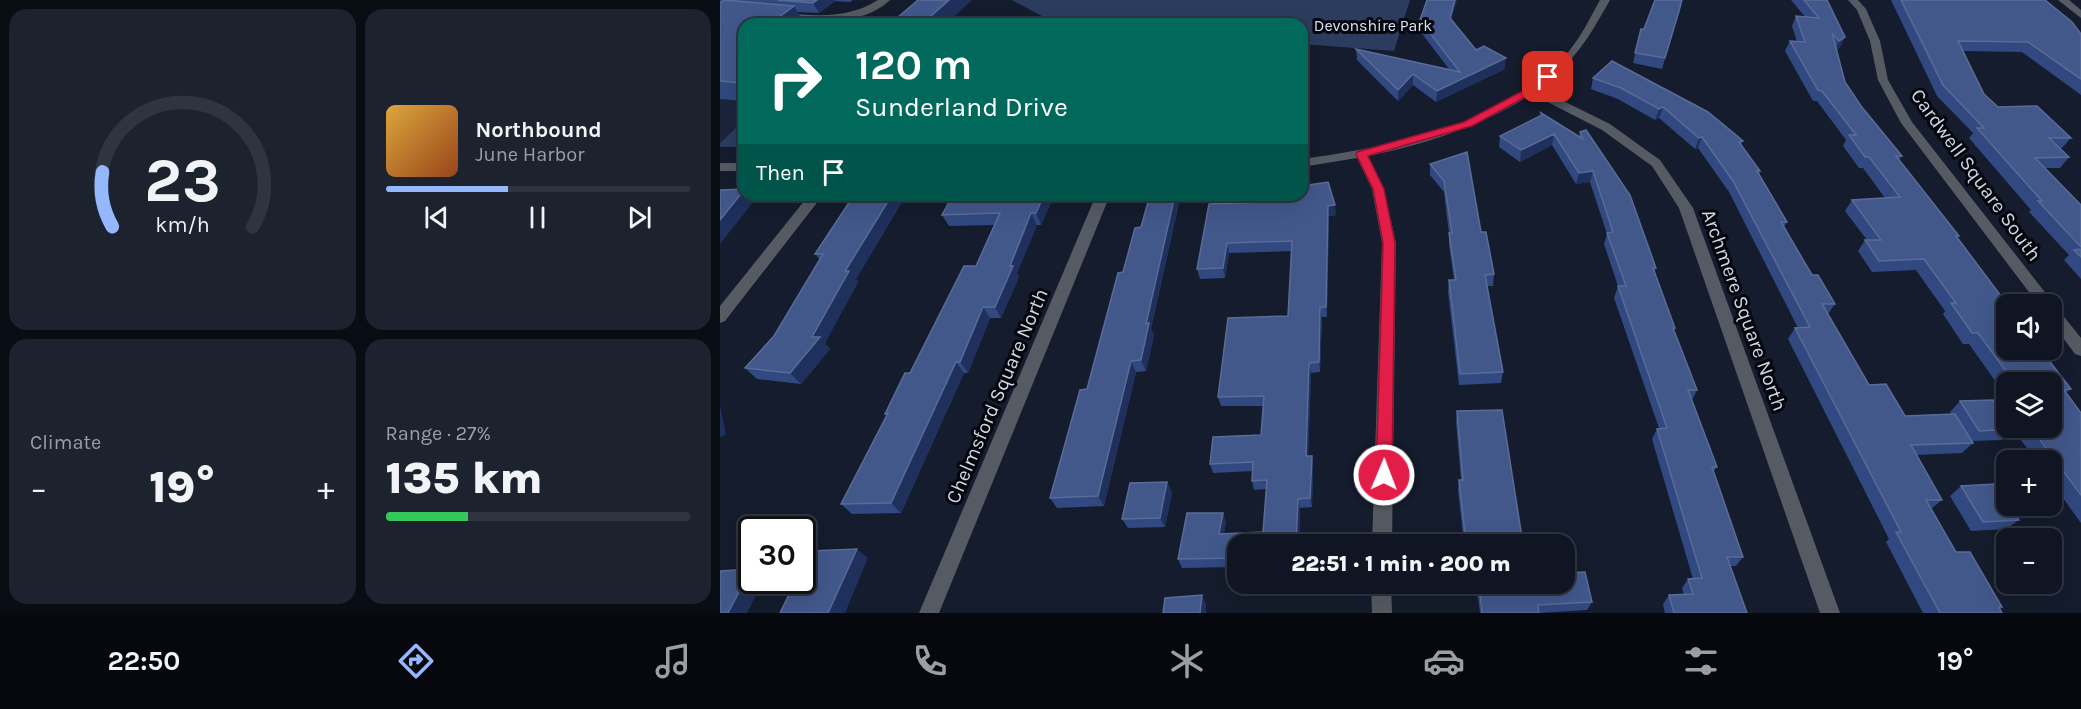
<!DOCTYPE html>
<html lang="en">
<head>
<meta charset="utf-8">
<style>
  body { margin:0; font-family:Karla,sans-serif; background:#1d222f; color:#f1f3f6; height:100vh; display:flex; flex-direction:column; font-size:22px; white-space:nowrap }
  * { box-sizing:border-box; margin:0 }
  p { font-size:20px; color:#9b9fa5 }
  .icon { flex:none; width:33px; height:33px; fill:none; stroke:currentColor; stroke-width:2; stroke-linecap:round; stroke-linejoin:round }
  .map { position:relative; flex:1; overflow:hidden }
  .sheet { display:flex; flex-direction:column; gap:9px; padding:9px; background:#080c13; width:720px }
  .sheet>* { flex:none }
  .hud { position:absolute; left:18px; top:18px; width:570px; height:183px; border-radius:18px; box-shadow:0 6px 24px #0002,0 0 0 2px #2f3440; background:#00695c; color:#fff; overflow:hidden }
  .tools { position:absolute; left:1276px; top:294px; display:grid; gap:12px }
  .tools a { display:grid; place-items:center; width:66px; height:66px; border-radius:12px; background:#0f1522; box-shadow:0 6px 24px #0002,0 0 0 2px #2f3440; font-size:30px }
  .speed { position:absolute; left:18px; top:516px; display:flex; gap:12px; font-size:30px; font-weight:700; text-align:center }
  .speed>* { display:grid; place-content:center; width:78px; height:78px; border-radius:50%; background:#0f1522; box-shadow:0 6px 24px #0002,0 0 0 2px #2f3440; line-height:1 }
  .speed .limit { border:3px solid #111; border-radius:9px; background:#fff; color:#111 }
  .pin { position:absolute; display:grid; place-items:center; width:51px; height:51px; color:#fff; margin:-26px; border-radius:12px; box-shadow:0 3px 9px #0006 }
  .me { position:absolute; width:66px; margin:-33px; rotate:1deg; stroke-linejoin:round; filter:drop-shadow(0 0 4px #0008) }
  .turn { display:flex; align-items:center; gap:21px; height:126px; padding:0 18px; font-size:27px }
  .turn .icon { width:78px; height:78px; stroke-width:2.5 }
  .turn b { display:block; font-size:42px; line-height:51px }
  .then { display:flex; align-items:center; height:57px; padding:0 18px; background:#0003; gap:12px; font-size:22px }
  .big { font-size:45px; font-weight:800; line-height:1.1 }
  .sheet .tile { flex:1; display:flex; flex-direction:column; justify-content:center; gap:9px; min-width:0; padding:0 21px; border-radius:18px; background:#1d222f }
  .sheet .dial { align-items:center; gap:0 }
  .dial svg { height:156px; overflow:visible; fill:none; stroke:#2f3440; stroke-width:7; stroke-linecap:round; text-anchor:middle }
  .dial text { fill:#f1f3f6; stroke:none }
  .song { display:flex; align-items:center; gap:18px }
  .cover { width:72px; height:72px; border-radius:9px; background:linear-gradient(135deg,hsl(40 70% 55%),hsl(20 70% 35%)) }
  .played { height:6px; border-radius:3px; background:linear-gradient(90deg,#94b7fd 40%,#2f3440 40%) }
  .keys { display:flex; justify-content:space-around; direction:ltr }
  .heat { display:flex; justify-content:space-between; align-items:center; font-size:33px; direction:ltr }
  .charge { height:9px; border-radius:4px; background:linear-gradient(90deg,#34c759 27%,#2f3440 0) }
  .sheet .tiles { flex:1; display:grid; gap:9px; grid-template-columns:repeat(2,1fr) }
  .trip { position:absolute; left:507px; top:534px; width:348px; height:60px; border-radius:18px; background:#0f1522; box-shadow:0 6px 24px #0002,0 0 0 2px #2f3440; font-weight:800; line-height:60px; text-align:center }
  .menu { display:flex; height:96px; justify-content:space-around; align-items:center; background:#06080e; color:#9b9fa5 }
  .menu .icon { width:42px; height:42px }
  .menu .current { color:#94b7fd }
  .menu b { font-size:27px; color:#f1f3f6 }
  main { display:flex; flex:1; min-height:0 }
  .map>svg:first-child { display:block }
  .built { fill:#1b253b }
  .green { fill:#2b3c5f }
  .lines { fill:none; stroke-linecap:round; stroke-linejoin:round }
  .street { fill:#565a63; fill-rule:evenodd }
  .wall { fill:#314980 }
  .shaded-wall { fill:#1e305b }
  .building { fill:#42588b; stroke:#596c98; stroke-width:1.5 }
  .route { fill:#e11d48; stroke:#92132f; stroke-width:1.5 }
  .labels { text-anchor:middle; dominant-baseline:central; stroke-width:6; stroke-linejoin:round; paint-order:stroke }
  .far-park-label { font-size:16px; fill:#d9e2f4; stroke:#04070d }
  .street-label { font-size:20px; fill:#d1d7e2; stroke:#04070d }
</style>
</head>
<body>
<main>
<section class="sheet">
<div class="tiles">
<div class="tile dial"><svg viewBox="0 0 100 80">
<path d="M14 69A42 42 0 1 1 86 69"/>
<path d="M14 69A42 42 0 0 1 9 41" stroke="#94b7fd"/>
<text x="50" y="56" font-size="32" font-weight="700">23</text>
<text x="50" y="72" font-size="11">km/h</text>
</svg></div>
<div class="tile">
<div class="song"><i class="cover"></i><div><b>Northbound</b><p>June Harbor</p></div></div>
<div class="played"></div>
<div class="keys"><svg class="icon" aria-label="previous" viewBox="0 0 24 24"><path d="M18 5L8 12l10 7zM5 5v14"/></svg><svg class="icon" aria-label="pause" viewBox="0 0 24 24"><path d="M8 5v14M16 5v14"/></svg><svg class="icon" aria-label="next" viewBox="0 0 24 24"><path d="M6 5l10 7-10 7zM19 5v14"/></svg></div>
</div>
<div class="tile"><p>Climate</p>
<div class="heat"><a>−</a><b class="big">19°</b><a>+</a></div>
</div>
<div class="tile"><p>Range · 27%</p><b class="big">135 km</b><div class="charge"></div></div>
</div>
</section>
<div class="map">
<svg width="1361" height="613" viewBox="0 0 1361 613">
  <rect width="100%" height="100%" fill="#141c2d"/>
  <path class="built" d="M 0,30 L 24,32 L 24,120 L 0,143 Z"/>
  <path class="green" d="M 292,0 L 690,0 L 674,51 L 582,44 L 582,24 L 337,24 Z
    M 24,120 L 24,147 L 0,147 L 0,143 Z"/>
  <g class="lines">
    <path class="street" d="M 158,0 L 170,0 C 147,22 110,23 80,20 C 73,20 64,20 58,16 L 63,13 C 97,16 128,19 158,0 Z
      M 880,0 L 890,0 C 867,41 856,59 819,89 L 890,124 L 940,160 L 973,208 L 1120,613 L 1100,613 L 959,208 L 932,166 L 882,130 L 812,94 C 761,126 706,144 648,156 L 664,189 L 676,243 L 672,544 L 652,544 L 662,243 L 652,189 L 637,158 L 582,167 L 582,159 C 670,147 780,126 843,58 C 859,41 869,20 880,0 Z
      M 1128,0 L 1138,0 L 1146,9 L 1160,41 L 1168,80 L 1192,122 L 1331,300 L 1333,304 L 1332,306 L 1337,308 L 1361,338 L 1361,356 L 1355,354 L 1332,323 L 1332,304 L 1318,304 L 1181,123 L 1158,80 L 1150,41 L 1137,10 Z
      M 1338,0 L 1349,0 L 1361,10 L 1361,18 Z
      M 0,163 L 24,163 L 24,171 L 0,171 Z
      M 89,195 L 103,195 L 5,321 L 0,323 L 0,306 Z
      M 376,195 L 390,195 L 219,613 L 199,613 Z
      M 651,584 L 671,584 L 672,613 L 652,613 Z"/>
  </g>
  <path class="wall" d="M 0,0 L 133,0 L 130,2 L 115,1 L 99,13 L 78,12 L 24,24 L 24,101 L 0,99 L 0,3 L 3,2 L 0,2 Z
    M 1071,0 L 1107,0 L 1125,37 L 1120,47 L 1117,50 L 1125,82 L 1141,106 L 1182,156 L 1179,160 L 1239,236 L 1237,238 L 1351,389 L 1346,393 L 1361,413 L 1361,523 L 1332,483 L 1332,460 L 1316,460 L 1297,435 L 1305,428 L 1332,428 L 1332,382 L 1287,382 L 1287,385 L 1278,385 L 1249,344 L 1243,344 L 1223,314 L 1225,311 L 1196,270 L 1152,272 L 1138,251 L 1145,240 L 1147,240 L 1125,211 L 1132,200 L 1165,198 L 1143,168 L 1139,168 L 1123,146 L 1126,140 L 1097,101 L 1093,101 L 1065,51 L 1070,41 L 1077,42 L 1072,26 L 1076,16 L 1085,17 Z
    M 1171,0 L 1325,0 L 1361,34 L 1361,95 L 1302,52 L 1243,51 L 1264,94 L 1278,107 L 1351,138 L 1342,148 L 1339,148 L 1349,157 L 1340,168 L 1325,168 L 1361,205 L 1361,279 L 1344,260 L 1349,255 L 1309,212 L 1311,210 L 1249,138 L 1253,133 L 1217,96 Z
    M 959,11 L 942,69 L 913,63 L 921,29 L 924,29 Z
    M 700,20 L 732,21 L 756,50 L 785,69 L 716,102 L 693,85 L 678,101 L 637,60 L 636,49 L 729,69 L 700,31 Z
    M 892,61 L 1023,141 L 1021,145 L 1040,171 L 1039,174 L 1067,222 L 1064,227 L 1092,275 L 1115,304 L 1108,314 L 1149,385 L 1185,416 L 1231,414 L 1230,412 L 1240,401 L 1294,429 L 1282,440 L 1252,441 L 1253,443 L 1242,453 L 1196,455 L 1222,500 L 1211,509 L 1236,552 L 1282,607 L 1280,608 L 1282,613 L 1203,613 L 1166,542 L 1169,539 L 1068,339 L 1075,328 L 1078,328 L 1009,192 L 978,148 L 975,149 L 939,118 L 935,120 L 898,99 L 871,89 L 873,78 Z
    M 821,113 L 859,137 L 860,132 L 936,268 L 934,272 L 955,328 L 954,331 L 977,390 L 972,400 L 997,467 L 993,472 L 1023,557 L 1016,566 L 1010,566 L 1027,613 L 945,613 L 943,604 L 949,595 L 964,595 L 962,588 L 968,579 L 973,579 L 932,439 L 937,429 L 939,428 L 894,298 L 898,286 L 884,244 L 887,234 L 870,182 L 856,184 L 832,145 L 800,162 L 779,147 L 780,136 L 820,116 Z
    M 747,152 L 761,232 L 774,274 L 773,286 L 767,286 L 783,372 L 781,383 L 739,385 L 728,292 L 729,280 L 734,280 L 729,245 L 729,234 L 724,192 L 710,175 L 710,164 Z
    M 430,195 L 457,195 L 459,203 L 431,329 L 434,335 L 426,371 L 416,372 L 384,506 L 337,508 L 330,498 L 367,389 L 403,272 L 421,227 Z
    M 573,195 L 582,195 L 616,215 L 609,216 L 607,317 L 602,317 L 600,372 L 591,373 L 588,456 L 592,456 L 593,465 L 592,507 L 580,508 L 579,544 L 518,544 L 518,567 L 462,568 L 458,559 L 506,521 L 504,534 L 543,532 L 546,489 L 534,490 L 532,481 L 533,471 L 493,473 L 490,464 L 541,435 L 543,406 L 501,406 L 498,397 L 568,316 L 572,251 L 509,253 L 505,278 L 480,279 L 477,269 L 489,204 L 574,201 Z
    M 183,200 L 136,279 L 138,282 L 105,343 L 110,349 L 81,384 L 37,379 L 25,368 L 54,336 L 100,260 L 95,254 Z
    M 331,202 L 321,225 L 317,225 L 297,273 L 299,277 L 281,318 L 270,318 L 248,373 L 244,373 L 181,513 L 132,514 L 121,504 L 167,415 L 165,414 L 256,266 L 275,225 L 229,226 L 222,215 Z
    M 737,411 L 803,544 L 744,544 L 738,490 L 739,480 L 741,480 L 736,422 Z
    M 447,482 L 452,493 L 445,527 L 408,528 L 402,519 Z
    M 1241,486 L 1299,520 L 1286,529 L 1251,531 L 1230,496 Z
    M 32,553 L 32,569 L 25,565 Z
    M 756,584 L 844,584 L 872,602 L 867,610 L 819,613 L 760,613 Z"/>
  <path class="shaded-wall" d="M 97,0 L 115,0 L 115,1 L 99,13 L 93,3 Z
    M 229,0 L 252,0 L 226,24 L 202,24 Z
    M 735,0 L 737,0 L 729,29 L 730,18 Z
    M 74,6 L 85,24 L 49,24 Z
    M 1125,37 L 1120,47 L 1114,51 L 1119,41 Z
    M 786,58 L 785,69 L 716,102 L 717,91 Z
    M 693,74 L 693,85 L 678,101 L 678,90 Z
    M 943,107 L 939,118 L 935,120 L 939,109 Z
    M 834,134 L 832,145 L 800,162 L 801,150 Z
    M 982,137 L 978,148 L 975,149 L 979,138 Z
    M 873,171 L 870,182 L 856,184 L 859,173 Z
    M 24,190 L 24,195 L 30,195 L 34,201 L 0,244 L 0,220 Z
    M 172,195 L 180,195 L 183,200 L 136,279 L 138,282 L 105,343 L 110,349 L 81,384 L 70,373 L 92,337 L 125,271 Z
    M 324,195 L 328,195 L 331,202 L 321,225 L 316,213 Z
    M 455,195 L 457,195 L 459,203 L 431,329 L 434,335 L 426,371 L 421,360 L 426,324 Z
    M 615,205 L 616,215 L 609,216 L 607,317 L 606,307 L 608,206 Z
    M 311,213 L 317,225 L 297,273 L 299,277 L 281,318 L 275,307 L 290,266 Z
    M 507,243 L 509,253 L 505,278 L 503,268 Z
    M 263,307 L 270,318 L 248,373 L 240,362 Z
    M 600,307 L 602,317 L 600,372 L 599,362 Z
    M 411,361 L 416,372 L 384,506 L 378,496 Z
    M 236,362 L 244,373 L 181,513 L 171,503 Z
    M 589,363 L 591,373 L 588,465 L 586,456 Z
    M 0,405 L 6,435 L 0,437 Z
    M 592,456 L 593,465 L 592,507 L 590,498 Z
    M 447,482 L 452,493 L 445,527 L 440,518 Z
    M 578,499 L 580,508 L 579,544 L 576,544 Z
    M 503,513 L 506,521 L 503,543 L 499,534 Z
    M 82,531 L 93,539 L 82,561 Z
    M 137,549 L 148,558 L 125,613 L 108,613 Z
    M 31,569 L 32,580 L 44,580 L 27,613 L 8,613 Z
    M 482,595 L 486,604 L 486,613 L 480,613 Z"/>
  <path class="building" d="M 5,0 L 74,6 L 49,24 L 24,24 L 24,42 L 22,43 L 24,44 L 24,81 L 21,83 L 0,81 L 0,3 Z
    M 58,0 L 97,0 L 93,3 Z
    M 198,0 L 229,0 L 202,24 L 170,24 Z
    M 707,0 L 735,0 L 730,18 L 756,50 L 764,46 L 786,58 L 717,91 L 693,74 L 678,90 L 636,49 L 740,72 L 700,20 Z
    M 935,0 L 962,0 L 959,11 L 945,58 L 915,53 L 921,29 L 924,29 Z
    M 1084,0 L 1107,0 L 1125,37 L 1119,41 L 1112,33 L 1125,82 L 1141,106 L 1182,156 L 1176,156 L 1239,236 L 1236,236 L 1287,304 L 1287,350 L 1321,350 L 1351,389 L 1344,390 L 1361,413 L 1361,495 L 1311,428 L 1332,428 L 1332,424 L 1340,424 L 1332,413 L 1332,382 L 1309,382 L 1303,374 L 1288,374 L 1258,333 L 1252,333 L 1231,303 L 1236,303 L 1204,259 L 1159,261 L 1145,240 L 1161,240 L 1132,200 L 1180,197 L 1149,157 L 1145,157 L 1129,135 L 1136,135 L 1102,91 L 1098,90 L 1070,41 L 1085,42 L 1076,16 L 1099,18 Z
    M 1181,0 L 1325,0 L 1352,22 L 1361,34 L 1361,79 L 1308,42 L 1238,41 L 1264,94 L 1278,107 L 1317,106 L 1351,138 L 1329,138 L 1349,157 L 1315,158 L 1361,205 L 1361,247 L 1318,201 L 1322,201 L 1257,128 L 1264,128 L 1223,85 Z
    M 892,61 L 988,112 L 1023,141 L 1019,142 L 1040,171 L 1037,171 L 1067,222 L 1061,222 L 1092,275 L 1098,275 L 1115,304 L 1102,304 L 1149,385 L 1166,384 L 1185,416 L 1235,414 L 1253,443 L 1191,445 L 1222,500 L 1206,500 L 1236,552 L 1250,552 L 1282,607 L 1279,607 L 1282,613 L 1220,613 L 1176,532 L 1181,532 L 1075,328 L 1090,327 L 1013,181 L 982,137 L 979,138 L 943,107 L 939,109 L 901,88 L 873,78 Z
    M 821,113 L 863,139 L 860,132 L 866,130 L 910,195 L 936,268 L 933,268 L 955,328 L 953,328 L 977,390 L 968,390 L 997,467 L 992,467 L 1023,557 L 1007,557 L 1027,613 L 954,613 L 949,595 L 973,594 L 968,579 L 982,578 L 937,429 L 947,428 L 898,286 L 906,286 L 887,233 L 893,232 L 873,171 L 859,173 L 834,134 L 801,150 L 780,136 L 822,115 Z
    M 747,152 L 761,232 L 766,232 L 774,274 L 765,275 L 783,372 L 740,374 L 729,280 L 736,280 L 729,233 L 732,233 L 724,181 L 710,164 Z
    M 608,182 L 615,205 L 608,206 L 606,307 L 600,307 L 599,362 L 589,363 L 586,456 L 592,456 L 590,498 L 578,499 L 576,544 L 518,544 L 518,558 L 458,559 L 467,513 L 503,513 L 499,534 L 543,532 L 547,480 L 532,481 L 533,462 L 490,464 L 493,437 L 541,435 L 544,396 L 498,397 L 508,318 L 568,316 L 572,241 L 507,243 L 503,268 L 477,269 L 489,204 L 575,201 L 574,195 L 582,195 L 582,186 Z
    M 24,189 L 24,190 L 0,220 L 0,190 Z
    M 134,195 L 172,195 L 125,271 L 129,271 L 92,337 L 100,337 L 70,373 L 25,368 L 54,336 L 103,254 L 95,254 Z
    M 233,195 L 324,195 L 316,213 L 311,213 L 290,266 L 293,266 L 275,307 L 263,307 L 240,362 L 236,362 L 171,503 L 121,504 L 168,413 L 165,414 L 185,373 L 190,373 L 244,266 L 256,266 L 280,213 L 222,215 Z
    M 430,195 L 455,195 L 426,324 L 429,323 L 421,360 L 411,361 L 378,496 L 330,498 L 360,390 L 367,389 L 398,273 L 403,272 L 415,228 L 421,227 Z
    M 1361,249 L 1361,257 L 1354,250 Z
    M 1273,400 L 1287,419 L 1287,428 L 1293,428 L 1294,429 L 1259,431 L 1240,401 Z
    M 782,410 L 803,544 L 746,544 L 739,480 L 743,480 L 737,411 Z
    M 447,482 L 440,518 L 402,519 L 410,483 Z
    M 1276,484 L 1287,502 L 1287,506 L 1290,506 L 1299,520 L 1263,522 L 1241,486 Z
    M 137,549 L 108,613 L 60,613 L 76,580 L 82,580 L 82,567 L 90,551 Z
    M 32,553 L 32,565 L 25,565 Z
    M 31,569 L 8,613 L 0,613 L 0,571 Z
    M 865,572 L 872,602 L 818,605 L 819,613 L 762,613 L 759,584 L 844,584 L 844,573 Z
    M 482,595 L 480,613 L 443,613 L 445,598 Z"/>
  <path class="route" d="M 828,74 L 833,77 L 815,92 L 752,126 L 648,156 L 664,189 L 675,243 L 672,475 L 670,480 L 664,482 L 658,480 L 656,475 L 663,243 L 653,189 L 636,154 L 637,152 L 744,122 L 808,88 Z"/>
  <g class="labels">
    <g class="far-park-label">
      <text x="653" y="25">Devonshire Park</text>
    </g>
    <g class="street-label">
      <text transform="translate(1256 175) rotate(54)">Cardwell Square South</text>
      <text transform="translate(1024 310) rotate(70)">Archmere Square North</text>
      <text transform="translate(277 396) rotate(-67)">Chelmsford Square North</text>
    </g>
  </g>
</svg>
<div class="tools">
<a><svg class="icon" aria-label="sound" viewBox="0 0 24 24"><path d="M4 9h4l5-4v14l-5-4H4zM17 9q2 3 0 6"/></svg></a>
<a><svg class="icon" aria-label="layers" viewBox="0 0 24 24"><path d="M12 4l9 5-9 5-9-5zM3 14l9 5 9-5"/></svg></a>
<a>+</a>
<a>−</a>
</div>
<div class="speed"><div class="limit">30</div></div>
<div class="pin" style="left:828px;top:77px;background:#d93025"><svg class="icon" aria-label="arrive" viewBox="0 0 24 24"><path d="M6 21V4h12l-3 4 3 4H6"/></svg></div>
<svg class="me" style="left:664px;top:475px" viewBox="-20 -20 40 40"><circle r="17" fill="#e11d48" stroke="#fff" stroke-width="3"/><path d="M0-11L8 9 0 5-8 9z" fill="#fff"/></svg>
<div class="trip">22:51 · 1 min · 200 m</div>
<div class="hud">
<div class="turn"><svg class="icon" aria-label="right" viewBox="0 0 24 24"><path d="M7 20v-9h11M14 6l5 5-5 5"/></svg><div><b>120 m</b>Sunderland Drive</div></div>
<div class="then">Then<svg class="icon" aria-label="arrive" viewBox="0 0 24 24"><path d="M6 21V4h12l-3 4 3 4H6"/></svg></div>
</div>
</div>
</main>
<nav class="menu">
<b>22:50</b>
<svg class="icon current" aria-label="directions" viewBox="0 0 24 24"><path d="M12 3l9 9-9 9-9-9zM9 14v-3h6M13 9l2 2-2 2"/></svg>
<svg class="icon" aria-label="music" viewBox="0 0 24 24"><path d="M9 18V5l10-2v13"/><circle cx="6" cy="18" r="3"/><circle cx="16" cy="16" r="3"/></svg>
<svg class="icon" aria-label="phone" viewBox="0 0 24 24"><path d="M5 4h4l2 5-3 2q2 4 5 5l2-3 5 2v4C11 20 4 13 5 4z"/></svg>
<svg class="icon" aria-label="climate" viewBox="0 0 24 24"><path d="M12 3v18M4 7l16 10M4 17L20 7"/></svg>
<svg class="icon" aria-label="car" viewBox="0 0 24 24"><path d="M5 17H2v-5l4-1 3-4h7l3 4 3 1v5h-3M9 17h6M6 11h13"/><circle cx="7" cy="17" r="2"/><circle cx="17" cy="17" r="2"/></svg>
<svg class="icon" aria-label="filters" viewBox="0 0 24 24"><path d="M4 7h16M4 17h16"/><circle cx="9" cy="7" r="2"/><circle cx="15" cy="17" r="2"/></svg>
<b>19°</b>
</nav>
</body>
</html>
